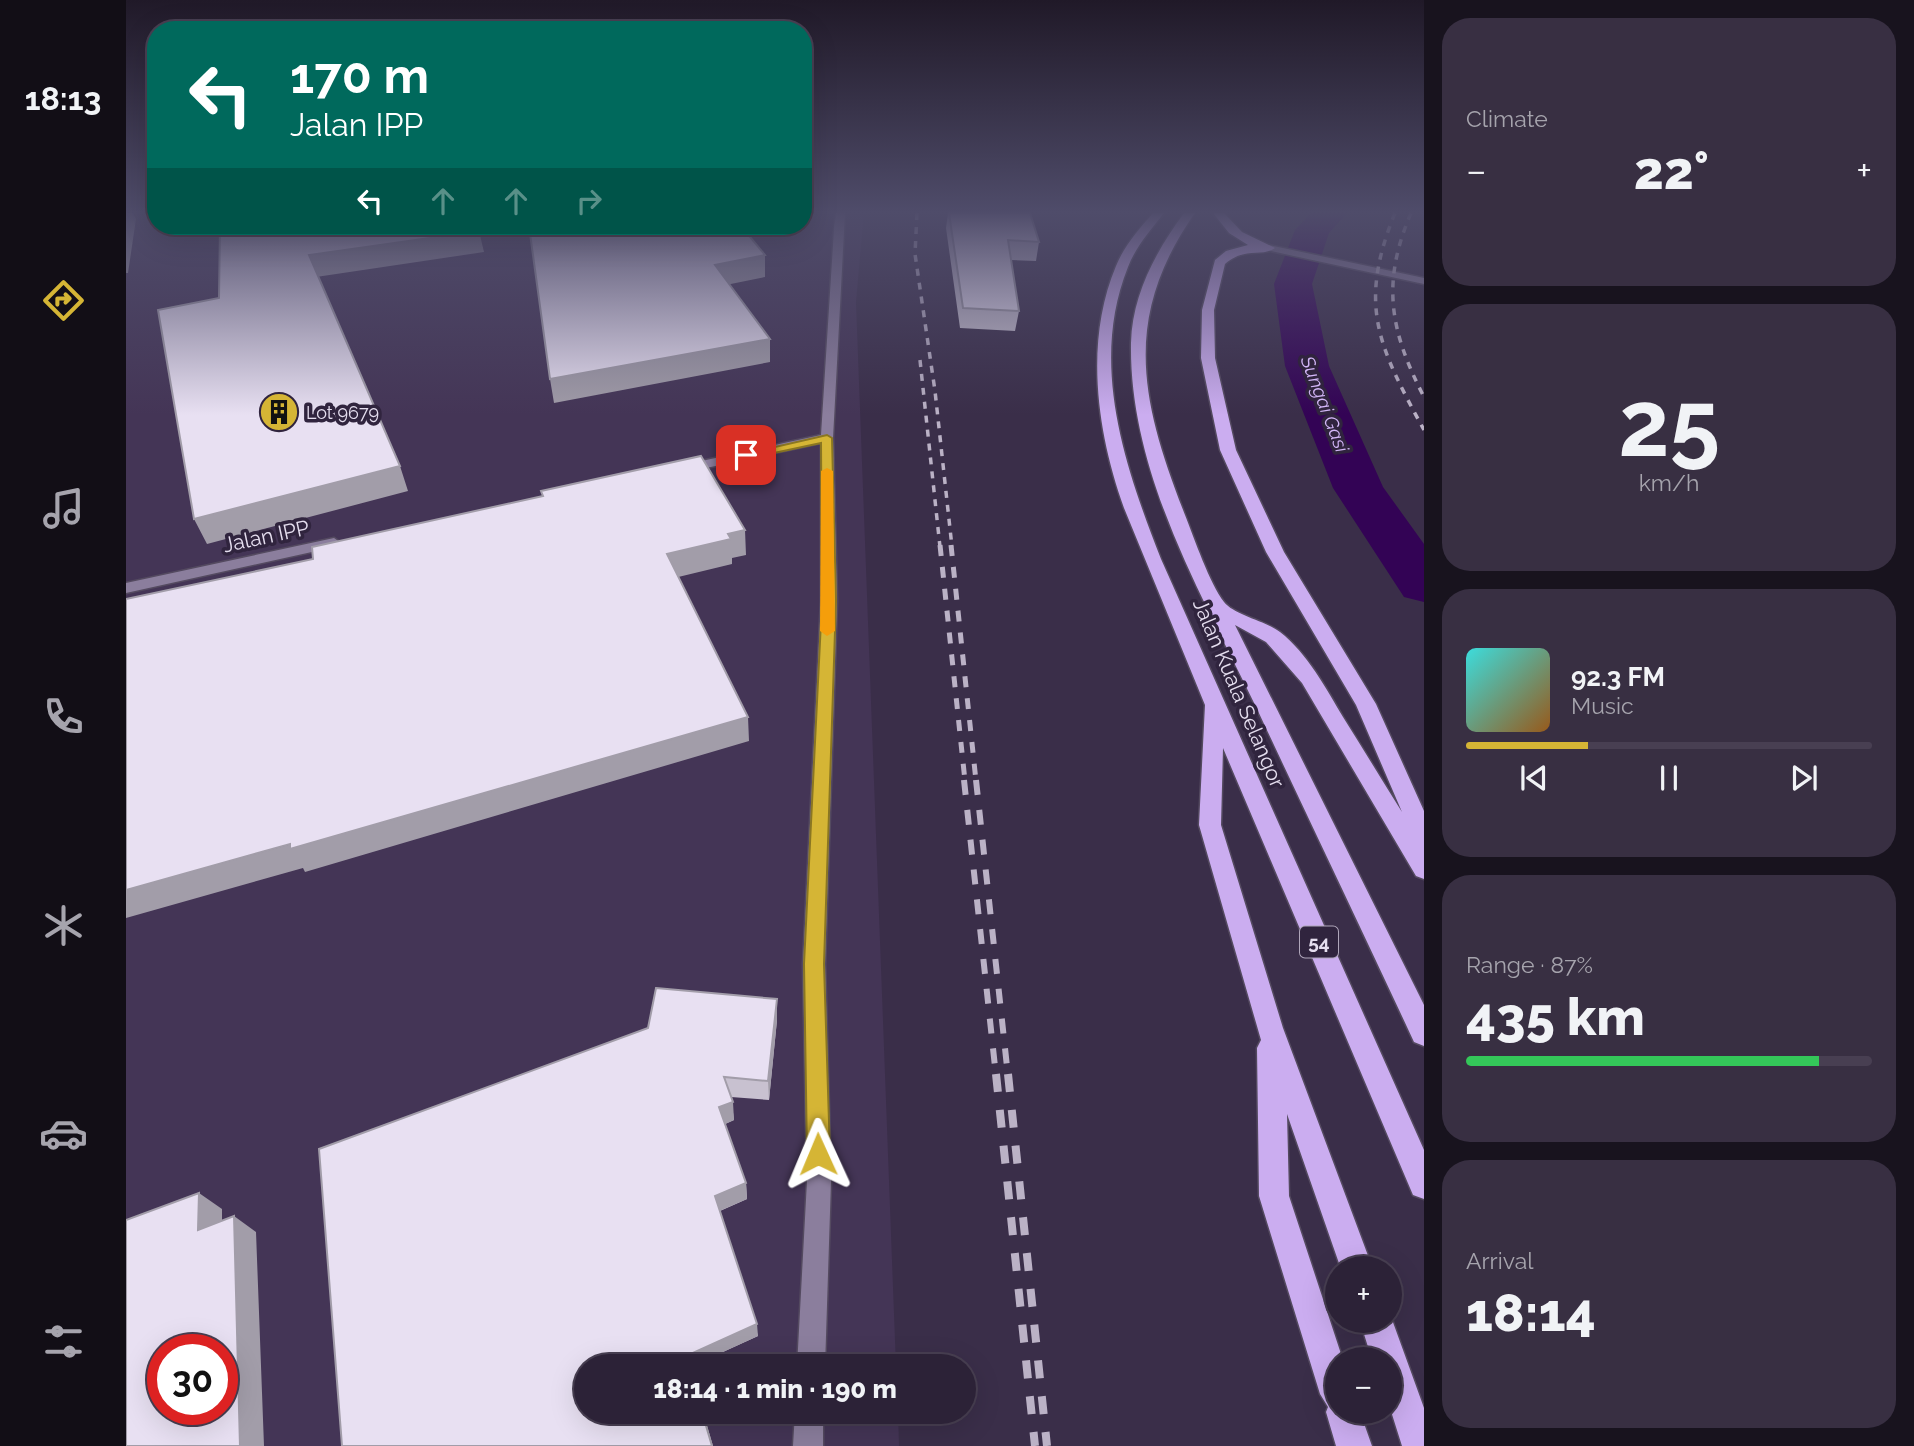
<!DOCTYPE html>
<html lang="en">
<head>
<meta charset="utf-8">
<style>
  body { margin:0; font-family:Raleway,sans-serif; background:#382f42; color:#f1f3f6; height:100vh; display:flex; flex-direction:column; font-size:26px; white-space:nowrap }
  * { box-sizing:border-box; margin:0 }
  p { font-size:23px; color:#a6a4ad }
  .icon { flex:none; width:38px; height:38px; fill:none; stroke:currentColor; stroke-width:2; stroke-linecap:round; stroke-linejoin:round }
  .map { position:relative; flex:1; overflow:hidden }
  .sheet { display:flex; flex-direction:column; gap:18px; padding:18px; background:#18131e; width:490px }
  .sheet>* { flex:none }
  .top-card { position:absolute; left:21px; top:21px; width:665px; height:214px; border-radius:28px; box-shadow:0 7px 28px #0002,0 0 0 2px #483f52; background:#00695c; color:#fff; overflow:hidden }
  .fabs { position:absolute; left:1199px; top:1256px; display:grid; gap:14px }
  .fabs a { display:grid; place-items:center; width:77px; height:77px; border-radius:50%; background:#2c2237; box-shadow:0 7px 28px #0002,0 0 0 2px #483f52; font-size:35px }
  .speed { position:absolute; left:21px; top:1334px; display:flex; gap:14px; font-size:35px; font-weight:700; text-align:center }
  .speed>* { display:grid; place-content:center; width:91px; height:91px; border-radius:50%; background:#2c2237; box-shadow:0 7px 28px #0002,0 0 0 2px #483f52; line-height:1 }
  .speed .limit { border:10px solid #d22; background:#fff; color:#111 }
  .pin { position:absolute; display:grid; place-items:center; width:60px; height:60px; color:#fff; margin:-30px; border-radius:14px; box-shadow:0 4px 10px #0006 }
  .me { position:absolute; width:77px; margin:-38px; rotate:359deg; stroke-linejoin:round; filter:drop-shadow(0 0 5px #0008) }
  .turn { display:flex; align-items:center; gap:24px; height:147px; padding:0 28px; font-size:32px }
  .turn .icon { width:91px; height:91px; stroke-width:2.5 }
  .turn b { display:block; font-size:49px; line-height:60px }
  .lanes { display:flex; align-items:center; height:66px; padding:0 28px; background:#0003; justify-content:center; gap:35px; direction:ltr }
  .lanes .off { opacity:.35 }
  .big { font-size:52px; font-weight:800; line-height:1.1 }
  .sheet .tile { flex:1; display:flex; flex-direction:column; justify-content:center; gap:10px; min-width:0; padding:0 24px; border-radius:28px; background:#382f42 }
  .sheet .dial { align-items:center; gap:0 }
  .dial b { font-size:91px; line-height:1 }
  .song { display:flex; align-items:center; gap:21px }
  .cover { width:84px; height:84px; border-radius:10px; background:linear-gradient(135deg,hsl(180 70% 55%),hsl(30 70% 35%)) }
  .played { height:7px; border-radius:4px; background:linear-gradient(90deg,#d5b535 30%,#483f52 30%) }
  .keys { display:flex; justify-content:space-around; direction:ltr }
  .heat { display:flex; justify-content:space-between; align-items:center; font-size:38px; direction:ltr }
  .charge { height:10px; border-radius:5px; background:linear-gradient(90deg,#34c759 87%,#483f52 0) }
  .trip { position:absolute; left:448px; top:1354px; width:402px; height:70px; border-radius:35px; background:#2c2237; box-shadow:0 7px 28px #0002,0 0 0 2px #483f52; font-weight:800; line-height:70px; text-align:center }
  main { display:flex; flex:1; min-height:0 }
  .tabs { display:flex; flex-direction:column; width:126px; justify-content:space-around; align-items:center; background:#120e16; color:#a6a4ad }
  .tabs .icon { width:49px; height:49px }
  .tabs .on { color:#d5b535 }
  .tabs b { font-size:32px; color:#f1f3f6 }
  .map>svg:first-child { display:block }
  .built { fill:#443556; fill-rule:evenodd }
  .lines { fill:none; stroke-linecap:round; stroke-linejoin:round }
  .river { fill:#330355; fill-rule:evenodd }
  .minor-casing { stroke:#544a60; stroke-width:3 }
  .highway-casing { stroke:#544a60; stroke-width:3 }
  .minor { fill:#8b7e9d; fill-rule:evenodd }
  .highway { fill:#cbadf0; fill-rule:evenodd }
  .rail-far3 { stroke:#bbb2c6; stroke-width:3.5; stroke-dasharray:7 7; stroke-linecap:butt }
  .rail-far2 { stroke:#bbb2c6; stroke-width:5; stroke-dasharray:11 11; stroke-linecap:butt }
  .rail-far1 { stroke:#bbb2c6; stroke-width:6; stroke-dasharray:15 15; stroke-linecap:butt }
  .rail { stroke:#bbb2c6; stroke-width:8; stroke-dasharray:18 18; stroke-linecap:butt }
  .wall { fill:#c8c1d0 }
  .shaded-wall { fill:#a29da9 }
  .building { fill:#e8e0f2; stroke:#a29da9; stroke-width:2; fill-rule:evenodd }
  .route { fill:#d5b535; stroke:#8a7622; stroke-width:2 }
  .slow { fill:#f59e0b }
  .labels { text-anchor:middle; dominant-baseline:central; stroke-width:7; stroke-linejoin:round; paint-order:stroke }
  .far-poi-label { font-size:18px; fill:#e5deef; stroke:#30243e; text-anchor:start }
  .far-water-label { font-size:19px; font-style:italic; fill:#d3b6f8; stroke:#30243e }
  .shield { fill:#30243e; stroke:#afa6ba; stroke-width:2 }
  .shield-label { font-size:19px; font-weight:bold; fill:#e5deef }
  .street-label { font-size:21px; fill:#e5deef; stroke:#30243e }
</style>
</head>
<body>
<main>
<nav class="tabs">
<b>18:13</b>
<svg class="icon on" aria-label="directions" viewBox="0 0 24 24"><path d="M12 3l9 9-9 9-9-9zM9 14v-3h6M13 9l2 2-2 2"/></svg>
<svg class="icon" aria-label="music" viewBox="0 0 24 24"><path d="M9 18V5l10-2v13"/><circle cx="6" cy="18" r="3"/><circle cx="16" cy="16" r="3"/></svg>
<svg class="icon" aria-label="phone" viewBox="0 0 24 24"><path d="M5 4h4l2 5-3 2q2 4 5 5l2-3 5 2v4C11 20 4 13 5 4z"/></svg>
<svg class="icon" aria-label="climate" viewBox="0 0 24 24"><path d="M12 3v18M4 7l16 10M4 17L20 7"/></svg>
<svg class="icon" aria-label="car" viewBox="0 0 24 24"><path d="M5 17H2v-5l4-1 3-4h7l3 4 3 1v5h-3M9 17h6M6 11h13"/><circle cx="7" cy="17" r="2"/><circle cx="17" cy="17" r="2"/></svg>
<svg class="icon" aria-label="filters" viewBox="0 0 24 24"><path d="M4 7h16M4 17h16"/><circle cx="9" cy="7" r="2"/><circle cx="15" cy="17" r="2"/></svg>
</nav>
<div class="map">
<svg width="1298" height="1446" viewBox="0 0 1298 1446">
  <rect width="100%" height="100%" fill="#3a2e49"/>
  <path class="built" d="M 0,213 L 30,213 L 30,226 L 677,226 L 677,213 L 738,213 L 730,302 L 770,1367 L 460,1367 L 460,1412 L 772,1412 L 773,1446 L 0,1446 ZM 37,1349 L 96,1349 L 96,1409 L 37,1409 Z"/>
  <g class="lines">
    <path class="river" d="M 1185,213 L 1221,213 L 1203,233 L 1186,284 L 1203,366 L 1257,487 L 1298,544 L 1298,602 L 1278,597 L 1207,488 L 1159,366 L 1148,284 L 1169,230 Z"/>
    <g class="minor-casing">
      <path id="minor" d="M 709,213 L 719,213 L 707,438 L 711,601 L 699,964 L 705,1181 L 699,1367 L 671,1367 L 681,1181 L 677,964 L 695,601 L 695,443 L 557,473 L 550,469 L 557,465 L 695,435 Z
        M 1143,245 L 1298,278 L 1298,284 L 1140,250 L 1138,248 Z
        M 208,538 L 215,543 L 213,546 L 0,593 L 0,583 Z
        M 669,1412 L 697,1412 L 697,1446 L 667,1446 Z"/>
    </g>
    <g class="highway-casing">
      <path id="highway" d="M 1027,213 L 1038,213 C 1025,230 1010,246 1002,267 C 963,364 999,467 1035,559 L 1298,1150 L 1298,1199 L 1287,1195 L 1097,748 L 1095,825 L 1157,1028 L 1247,1269 L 1215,1269 L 1161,1114 L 1163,1196 L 1217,1360 L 1211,1360 L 1211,1412 L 1234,1412 L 1246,1446 L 1210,1446 L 1200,1412 L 1202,1407 L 1194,1394 L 1133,1196 L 1131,1048 L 1135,1040 L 1073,825 L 1079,705 L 998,508 C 971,433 958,342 990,266 C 998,246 1013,229 1027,213 Z
        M 1058,213 L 1069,213 C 995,318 1015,402 1059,515 C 1068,538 1084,584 1098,602 C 1108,615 1140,621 1154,632 C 1181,653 1200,688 1217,717 C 1237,749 1256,780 1276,812 L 1230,705 L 1140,552 L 1094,450 L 1075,358 L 1076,310 L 1089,260 L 1100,251 L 1122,245 L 1103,233 L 1087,213 L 1098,213 L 1116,232 L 1149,248 C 1134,258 1120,246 1099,264 L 1088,310 L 1089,358 L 1110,450 L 1158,552 L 1250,704 L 1298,811 L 1298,879 L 1290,876 L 1176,683 L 1140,642 L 1109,625 L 1298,1005 L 1298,1046 L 1288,1042 C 1237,932 1184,822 1132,711 C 1077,597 1003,474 1005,343 C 1006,295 1030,251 1058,213 Z
        M 1264,1314 L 1298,1408 L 1298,1446 L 1276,1446 L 1264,1408 L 1264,1360 L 1246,1360 L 1234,1321 L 1264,1321 Z"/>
    </g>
    <use href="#minor" class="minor"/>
    <use href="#highway" class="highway"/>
    <path class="rail-far3" d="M 791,213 L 789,254 L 809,391 L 826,547
      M 1269,213 C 1231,306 1253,347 1298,430
      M 1285,213 C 1255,283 1264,331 1298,397
      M 794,360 L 814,547"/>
    <path class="rail-far2" d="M 814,545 L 839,781
      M 825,545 L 850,781"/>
    <path class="rail-far1" d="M 838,780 L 870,1076
      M 850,780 L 882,1076"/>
    <path class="rail" d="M 870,1074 L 909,1446
      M 882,1074 L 921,1446"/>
  </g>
  <path class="wall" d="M 822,213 L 905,213 L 904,213 L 913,242 L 910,261 L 885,260 L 893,311 L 889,331 L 834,328 L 820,228 Z
    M 651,999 L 651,1020 L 643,1100 L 605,1097 L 608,1120 L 599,1124 L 620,1183 L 621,1199 L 594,1211 L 632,1336 L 564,1367 L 460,1367 L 460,1412 L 577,1412 L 587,1446 L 216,1446 Z"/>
  <path class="shaded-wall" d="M 0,213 L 7,213 L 10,219 L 2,273 L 0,273 Z
    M 353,231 L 358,252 L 190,277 L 183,255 Z
    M 639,255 L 639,277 L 590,287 L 589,265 Z
    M 644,339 L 644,362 L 428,403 L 424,379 Z
    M 274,466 L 282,491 L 81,544 L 68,519 Z
    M 619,530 L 620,555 L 606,558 L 606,564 L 544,579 L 541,554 L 602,534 Z
    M 622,717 L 623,741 L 179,872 L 177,868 L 0,918 L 0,890 Z
    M 651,999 L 651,1020 L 643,1100 L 642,1081 Z
    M 607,1102 L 608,1120 L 595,1126 L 593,1107 Z
    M 620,1183 L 621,1199 L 591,1212 L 589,1196 Z
    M 73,1193 L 96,1209 L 96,1245 L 72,1230 Z
    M 108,1216 L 130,1232 L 138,1446 L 114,1446 Z
    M 631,1324 L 632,1336 L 564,1367 L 560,1356 Z"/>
  <path class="building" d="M 823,213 L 904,213 L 913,242 L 882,240 L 893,311 L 837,308 Z
    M 94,226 L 351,226 L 353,231 L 183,255 L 274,466 L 68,519 L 32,310 L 93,298 Z
    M 403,226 L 615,226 L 639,255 L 589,265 L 644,339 L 424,379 Z
    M 575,456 L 619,530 L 602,534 L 605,539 L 541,554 L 622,717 L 164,849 L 164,844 L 0,890 L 0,599 L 187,559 L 186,547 L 417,496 L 415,491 Z
    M 530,988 L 651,999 L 642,1081 L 598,1077 L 607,1102 L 593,1107 L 620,1183 L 589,1196 L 631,1324 L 560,1356 L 564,1367 L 460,1367 L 460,1412 L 576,1412 L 586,1446 L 216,1446 L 193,1149 L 522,1028 Z
    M 73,1193 L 72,1230 L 108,1216 L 114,1446 L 0,1446 L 0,1220 ZM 37,1349 L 96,1349 L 96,1409 L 37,1409 Z"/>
  <linearGradient id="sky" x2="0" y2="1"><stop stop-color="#201928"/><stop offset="0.51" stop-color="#4f4c6a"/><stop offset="1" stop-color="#4f4c6a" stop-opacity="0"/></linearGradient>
  <rect width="1298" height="415" fill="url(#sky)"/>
  <path class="route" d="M 701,435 L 706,438 L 710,601 L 698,964 L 704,1154 L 700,1162 L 692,1165 L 685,1162 L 681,1154 L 678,964 L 696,601 L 695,443 L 620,459 L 614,455 Z"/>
  <path class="slow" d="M 701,468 L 707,471 L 709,631 L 701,636 L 694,631 L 695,471 Z"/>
  <defs>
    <g id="building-disc" transform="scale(2.0125)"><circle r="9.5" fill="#d5b535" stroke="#30243e"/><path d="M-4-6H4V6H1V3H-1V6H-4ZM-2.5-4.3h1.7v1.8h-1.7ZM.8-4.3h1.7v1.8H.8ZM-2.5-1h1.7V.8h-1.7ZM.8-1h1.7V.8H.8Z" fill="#111"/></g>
  </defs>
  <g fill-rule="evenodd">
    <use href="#building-disc" x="153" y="412"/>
  </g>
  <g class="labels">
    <g class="far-poi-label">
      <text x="180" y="412">Lot 9679</text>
    </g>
    <g class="far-water-label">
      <text transform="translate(1199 404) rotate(69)">Sungai Gasi</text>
    </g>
    <rect class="shield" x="1174" y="926.5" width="38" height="31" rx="5"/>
    <g class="shield-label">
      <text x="1193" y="942">54</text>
    </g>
    <g class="street-label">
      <text transform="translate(140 536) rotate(-12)">Jalan IPP</text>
      <text transform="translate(1113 693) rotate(67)">Jalan Kuala Selangor</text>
    </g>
  </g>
</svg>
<div class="fabs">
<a>+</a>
<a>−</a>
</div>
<div class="speed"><div class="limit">30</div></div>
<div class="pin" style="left:620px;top:455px;background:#d93025"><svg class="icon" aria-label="arrive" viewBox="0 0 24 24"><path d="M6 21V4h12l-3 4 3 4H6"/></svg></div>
<svg class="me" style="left:692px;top:1154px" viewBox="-20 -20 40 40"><path d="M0-17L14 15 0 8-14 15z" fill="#d5b535" stroke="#fff" stroke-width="4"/></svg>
<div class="trip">18:14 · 1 min · 190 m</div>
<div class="top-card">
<div class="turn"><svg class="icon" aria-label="left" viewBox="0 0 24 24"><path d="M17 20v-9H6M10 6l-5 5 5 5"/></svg><div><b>170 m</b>Jalan IPP</div></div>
<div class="lanes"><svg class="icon" aria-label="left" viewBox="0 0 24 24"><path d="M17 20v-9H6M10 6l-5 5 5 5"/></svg><svg class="icon off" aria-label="ahead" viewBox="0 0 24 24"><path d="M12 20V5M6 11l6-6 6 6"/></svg><svg class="icon off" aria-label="ahead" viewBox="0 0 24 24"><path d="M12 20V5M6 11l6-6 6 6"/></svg><svg class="icon off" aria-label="right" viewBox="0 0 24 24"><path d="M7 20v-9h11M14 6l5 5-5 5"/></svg></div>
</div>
</div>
<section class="sheet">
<div class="tile"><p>Climate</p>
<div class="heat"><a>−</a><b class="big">22°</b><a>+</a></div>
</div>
<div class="tile dial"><b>25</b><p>km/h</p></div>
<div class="tile">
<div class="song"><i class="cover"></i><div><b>92.3 FM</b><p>Music</p></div></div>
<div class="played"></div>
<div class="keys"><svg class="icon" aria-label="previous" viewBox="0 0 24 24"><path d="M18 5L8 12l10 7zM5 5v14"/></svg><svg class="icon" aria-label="pause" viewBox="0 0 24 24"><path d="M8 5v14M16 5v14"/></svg><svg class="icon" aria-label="next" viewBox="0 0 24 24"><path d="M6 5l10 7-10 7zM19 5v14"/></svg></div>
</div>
<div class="tile"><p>Range · 87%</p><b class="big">435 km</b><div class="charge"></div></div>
<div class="tile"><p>Arrival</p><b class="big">18:14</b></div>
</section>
</main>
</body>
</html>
